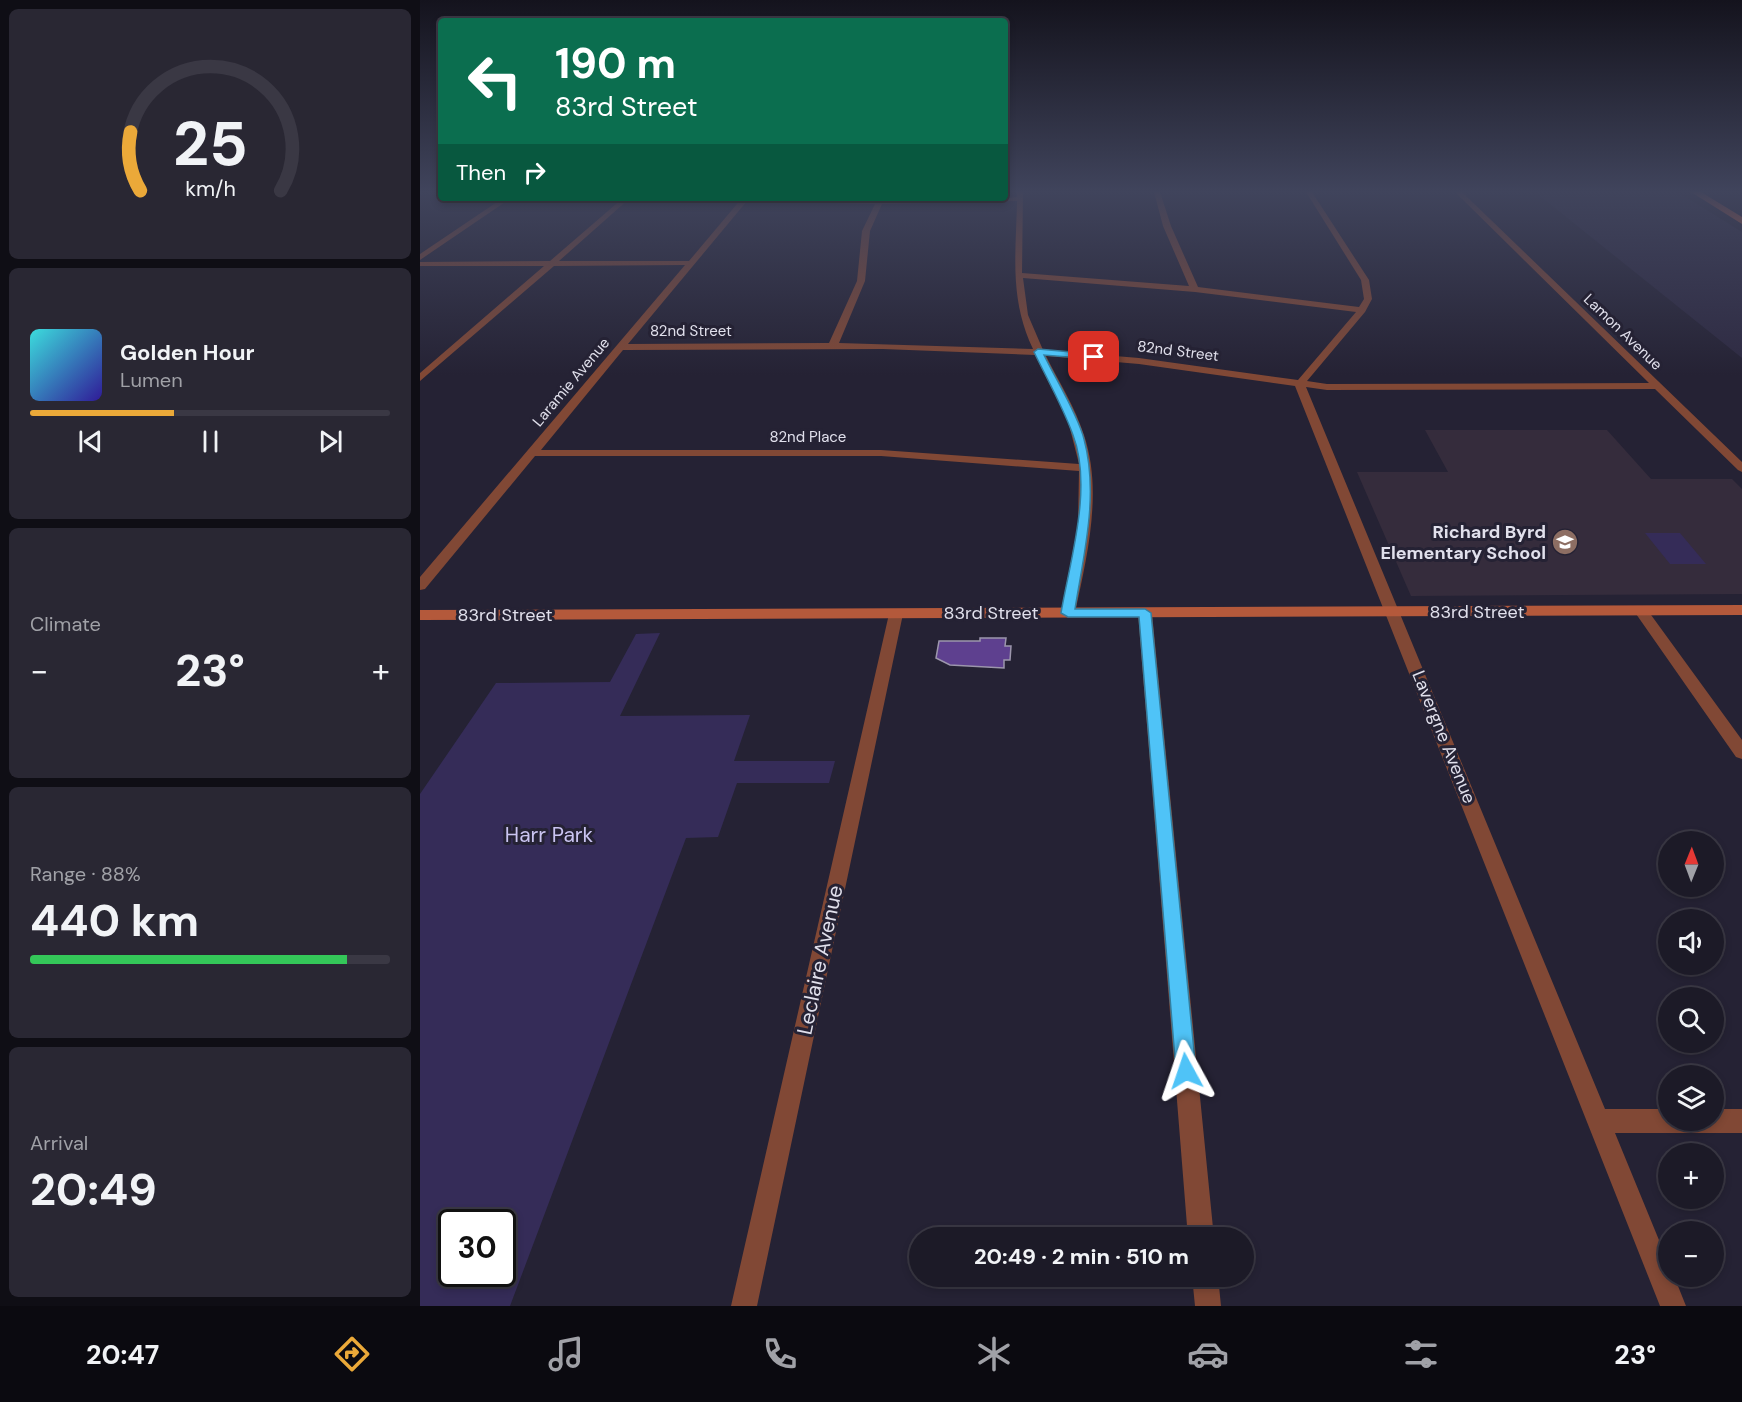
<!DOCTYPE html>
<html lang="en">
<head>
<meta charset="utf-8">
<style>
  body { margin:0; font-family:"DM Sans",sans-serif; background:#292733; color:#f1f3f6; height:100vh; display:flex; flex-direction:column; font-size:22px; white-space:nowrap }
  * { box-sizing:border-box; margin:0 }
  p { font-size:20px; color:#a0a1a7 }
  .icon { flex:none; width:33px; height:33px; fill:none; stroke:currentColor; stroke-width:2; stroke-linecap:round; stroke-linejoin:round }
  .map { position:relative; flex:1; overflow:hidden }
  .side { display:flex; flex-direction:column; gap:9px; padding:9px; background:#0f0e15; width:420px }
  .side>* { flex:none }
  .guide { position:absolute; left:18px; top:18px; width:570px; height:183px; border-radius:6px; box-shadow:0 3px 9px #0003,0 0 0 2px #3a3844; background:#0b6e4f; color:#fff; overflow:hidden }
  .needle { width:39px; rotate:1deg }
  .tools { position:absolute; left:1238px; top:831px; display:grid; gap:12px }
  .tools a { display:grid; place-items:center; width:66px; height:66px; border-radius:50%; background:#1c1a27; box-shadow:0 3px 9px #0003,0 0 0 2px #3a3844; font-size:30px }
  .speed { position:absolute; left:18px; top:1209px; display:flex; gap:12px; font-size:30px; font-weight:700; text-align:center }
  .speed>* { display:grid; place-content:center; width:78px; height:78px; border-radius:50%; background:#1c1a27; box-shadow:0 3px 9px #0003,0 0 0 2px #3a3844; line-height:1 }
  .speed .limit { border:3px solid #111; border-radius:9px; background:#fff; color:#111 }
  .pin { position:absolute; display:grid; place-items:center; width:51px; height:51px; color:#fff; margin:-26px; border-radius:12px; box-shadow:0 3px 9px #0006 }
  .me { position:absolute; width:66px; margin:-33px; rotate:355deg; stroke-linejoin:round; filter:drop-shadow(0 0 4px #0008) }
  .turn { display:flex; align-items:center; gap:21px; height:126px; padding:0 18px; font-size:27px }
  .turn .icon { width:78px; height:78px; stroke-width:2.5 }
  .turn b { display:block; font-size:42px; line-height:51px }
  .then { display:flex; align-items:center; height:57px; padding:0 18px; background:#0003; gap:12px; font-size:22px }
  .big { font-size:45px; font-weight:700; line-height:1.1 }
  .side .card { flex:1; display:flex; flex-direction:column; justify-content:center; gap:9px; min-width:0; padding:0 21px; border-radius:9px; background:#292733 }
  .side .dial { align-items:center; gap:0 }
  .dial svg { height:156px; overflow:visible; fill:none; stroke:#3a3844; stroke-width:7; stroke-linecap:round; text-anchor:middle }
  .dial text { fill:#f1f3f6; stroke:none }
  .song { display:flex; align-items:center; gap:18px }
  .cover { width:72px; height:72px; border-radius:9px; background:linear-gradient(135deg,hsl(180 70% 55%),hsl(250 70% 35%)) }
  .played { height:6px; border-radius:3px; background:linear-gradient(90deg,#eba939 40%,#3a3844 40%) }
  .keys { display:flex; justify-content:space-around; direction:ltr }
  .heat { display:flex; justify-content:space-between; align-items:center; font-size:33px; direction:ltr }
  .charge { height:9px; border-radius:4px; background:linear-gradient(90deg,#34c759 88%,#3a3844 0) }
  .trip { position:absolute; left:489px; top:1227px; width:345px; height:60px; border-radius:30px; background:#1c1a27; box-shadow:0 3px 9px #0003,0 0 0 2px #3a3844; font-weight:700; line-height:60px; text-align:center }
  .tabs { display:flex; height:96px; justify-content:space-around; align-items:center; background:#0b0a10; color:#a0a1a7 }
  .tabs .icon { width:42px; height:42px }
  .tabs .active { color:#eba939 }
  .tabs b { font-size:27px; color:#f1f3f6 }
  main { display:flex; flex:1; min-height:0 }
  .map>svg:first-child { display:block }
  .built { fill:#2e2a42 }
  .education { fill:#352c3c }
  .green { fill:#352c58; fill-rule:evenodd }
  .building { fill:#5e408f; stroke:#9c96ac; stroke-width:1.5 }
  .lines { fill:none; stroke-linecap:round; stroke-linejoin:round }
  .street { fill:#814835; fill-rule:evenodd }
  .secondary { fill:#b4593b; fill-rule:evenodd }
  .primary { fill:#db663d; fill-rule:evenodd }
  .route { fill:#4fc3f7; stroke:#337fa1; stroke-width:1.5 }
  .labels { text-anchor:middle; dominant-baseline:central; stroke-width:6; stroke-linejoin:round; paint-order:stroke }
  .far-street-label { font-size:15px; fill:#e1e0ec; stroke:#252234 }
  .poi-label { font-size:18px; font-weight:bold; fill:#e1e0ec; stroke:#252234; text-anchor:end }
  .street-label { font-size:18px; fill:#e1e0ec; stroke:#252234 }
  .near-park-label { font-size:21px; fill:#cac4f1; stroke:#252234 }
  .near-street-label { font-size:21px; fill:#e1e0ec; stroke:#252234 }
</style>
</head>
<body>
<main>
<section class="side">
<div class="card dial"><svg viewBox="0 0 100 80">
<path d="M14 69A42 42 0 1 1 86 69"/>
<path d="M14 69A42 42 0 0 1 9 39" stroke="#eba939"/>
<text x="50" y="56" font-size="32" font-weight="700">25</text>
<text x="50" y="72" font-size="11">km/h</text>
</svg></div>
<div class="card">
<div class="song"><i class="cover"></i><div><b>Golden Hour</b><p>Lumen</p></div></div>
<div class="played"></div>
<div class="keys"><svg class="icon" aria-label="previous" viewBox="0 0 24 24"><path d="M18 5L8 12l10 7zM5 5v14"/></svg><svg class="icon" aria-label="pause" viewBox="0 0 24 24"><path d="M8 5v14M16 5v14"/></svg><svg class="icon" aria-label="next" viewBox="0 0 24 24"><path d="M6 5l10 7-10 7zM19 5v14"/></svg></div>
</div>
<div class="card"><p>Climate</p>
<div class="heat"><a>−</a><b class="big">23°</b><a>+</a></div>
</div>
<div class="card"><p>Range · 88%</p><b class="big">440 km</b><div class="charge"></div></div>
<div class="card"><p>Arrival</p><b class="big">20:49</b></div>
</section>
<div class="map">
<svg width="1322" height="1306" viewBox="0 0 1322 1306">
  <rect width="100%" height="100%" fill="#252234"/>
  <path class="built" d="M 1115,192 L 1258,192 L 1322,232 L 1322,358 Z"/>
  <path class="education" d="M 1005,430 L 1187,430 L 1231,479 L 1312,479 L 1322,489 L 1322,594 L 991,596 L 937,472 L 1028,472 Z"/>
  <path class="green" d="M 1225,533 L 1260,533 L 1286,564 L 1250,564 Z
    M 240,633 L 200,716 L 330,715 L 314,761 L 415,761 L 409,783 L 317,783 L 298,837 L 266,838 L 90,1306 L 0,1306 L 0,794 L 76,683 L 190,682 L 216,634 ZM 82,1222 L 82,1274 L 32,1274 L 32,1222 Z"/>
  <path class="building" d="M 560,638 L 586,638 L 585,646 L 591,646 L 590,660 L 584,660 L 584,668 L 530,665 L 516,658 L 519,641 L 560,641 Z"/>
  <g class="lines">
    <path class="street" d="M 597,192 L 603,192 L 602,273 L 769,286 L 743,226 L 734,192 L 740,192 L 751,226 L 778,287 L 939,307 L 944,299 L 941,280 L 886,192 L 892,192 L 949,280 L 952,299 L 945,312 L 887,381 L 907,384 L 1229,383 L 1035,192 L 1042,192 L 1322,462 L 1322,472 L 1318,470 L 1235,389 L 907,390 L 886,387 L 1185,1109 L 1248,1109 L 1248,1120 L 1293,1120 L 1293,1109 L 1322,1109 L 1322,1133 L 1195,1133 L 1248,1262 L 1248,1276 L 1254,1276 L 1266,1306 L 1240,1306 L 875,386 L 719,364 L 626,356 C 639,382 655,407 664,435 C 683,492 667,556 655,613 L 648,617 L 641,613 L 658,525 L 659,471 L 461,456 L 115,456 L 5,589 L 0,590 L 0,577 L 265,265 L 134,266 L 0,381 L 0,373 L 124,266 L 0,266 L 0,262 L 130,261 L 203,198 L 210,198 L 139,261 L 269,261 L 322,198 L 459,200 L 585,198 L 597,197 ZM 327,201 L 455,204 L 442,231 L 437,281 L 409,343 L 208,344 ZM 597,201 C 596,255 589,298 613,349 L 419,343 L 445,281 L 450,231 L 462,204 ZM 603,278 L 775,292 L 936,312 L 878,380 L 719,358 L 623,350 L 608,315 ZM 463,349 L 615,355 L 648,421 L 659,464 L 461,450 L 121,450 L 203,350 Z
      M 83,198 L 91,198 L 0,260 L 0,254 Z
      M 1221,607 L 1226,608 L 1322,740 L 1322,759 L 1316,757 L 1214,611 Z
      M 725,609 L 732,613 L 794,1238 L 768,1238 L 718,613 Z
      M 476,610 L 483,614 L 337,1306 L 311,1306 L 469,614 Z
      M 772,1276 L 798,1276 L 801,1306 L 775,1306 Z"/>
    <path class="secondary" d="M 1322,605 L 1322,615 L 0,620 L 0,610 Z"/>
    <path class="primary" d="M 1271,192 L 1281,192 L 1322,217 L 1322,224 Z"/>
  </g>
  <linearGradient id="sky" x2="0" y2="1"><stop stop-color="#14131d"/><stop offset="0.51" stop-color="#40445c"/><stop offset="1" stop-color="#40445c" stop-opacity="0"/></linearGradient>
  <rect width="1322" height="375" fill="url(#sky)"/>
  <path class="route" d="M 618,349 L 674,354 L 678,357 L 674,359 L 624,355 C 635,378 658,415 664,439 C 679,495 664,553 655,609 L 725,609 L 731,613 L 776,1071 L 773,1078 L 766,1081 L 759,1078 L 756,1071 L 719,617 L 648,617 L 641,613 C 650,560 673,488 653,435 C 643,407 627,379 614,352 Z"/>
  <defs>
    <g id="school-disc" transform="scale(1.35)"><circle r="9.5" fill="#8d6e63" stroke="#252234"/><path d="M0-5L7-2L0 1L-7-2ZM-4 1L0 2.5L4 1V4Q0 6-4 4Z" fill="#fff"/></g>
  </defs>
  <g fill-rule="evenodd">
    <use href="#school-disc" x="1145" y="542"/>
  </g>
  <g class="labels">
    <g class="far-street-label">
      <text x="271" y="331">82nd Street</text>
      <text transform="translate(1203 332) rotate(44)">Lamon Avenue</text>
      <text transform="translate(758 351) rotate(7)">82nd Street</text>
      <text transform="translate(151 382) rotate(-50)">Laramie Avenue</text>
      <text x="388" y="437">82nd Place</text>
    </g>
    <g class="poi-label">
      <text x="1126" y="532">Richard Byrd<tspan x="1126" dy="21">Elementary School</tspan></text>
    </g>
    <g class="street-label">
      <text x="1057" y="612">83rd Street</text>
      <text x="571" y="613">83rd Street</text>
      <text x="85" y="615">83rd Street</text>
      <text transform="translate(1024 737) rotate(68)">Lavergne Avenue</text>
    </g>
    <g class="near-park-label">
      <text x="129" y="835">Harr Park</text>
    </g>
    <g class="near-street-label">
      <text transform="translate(400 960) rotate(-78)">Leclaire Avenue</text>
    </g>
  </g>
</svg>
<div class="tools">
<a><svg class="needle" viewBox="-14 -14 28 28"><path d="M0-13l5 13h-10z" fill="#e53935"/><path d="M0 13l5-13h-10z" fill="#a0a1a7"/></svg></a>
<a><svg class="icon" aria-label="sound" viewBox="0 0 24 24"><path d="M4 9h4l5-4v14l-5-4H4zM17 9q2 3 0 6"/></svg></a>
<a><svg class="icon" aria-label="search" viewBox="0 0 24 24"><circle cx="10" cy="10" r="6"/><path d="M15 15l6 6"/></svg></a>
<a><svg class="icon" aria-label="layers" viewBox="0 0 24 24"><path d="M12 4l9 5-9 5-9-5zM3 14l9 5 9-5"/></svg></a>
<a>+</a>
<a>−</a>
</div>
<div class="speed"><div class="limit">30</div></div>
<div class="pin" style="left:674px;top:357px;background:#d93025"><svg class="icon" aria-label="arrive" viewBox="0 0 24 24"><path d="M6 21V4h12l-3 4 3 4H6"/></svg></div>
<svg class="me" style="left:766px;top:1071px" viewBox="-20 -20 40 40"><path d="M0-17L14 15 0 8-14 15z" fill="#4fc3f7" stroke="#fff" stroke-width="4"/></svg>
<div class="trip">20:49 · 2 min · 510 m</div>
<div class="guide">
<div class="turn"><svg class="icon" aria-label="left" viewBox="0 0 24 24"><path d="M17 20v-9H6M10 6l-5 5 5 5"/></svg><div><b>190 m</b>83rd Street</div></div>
<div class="then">Then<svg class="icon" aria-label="right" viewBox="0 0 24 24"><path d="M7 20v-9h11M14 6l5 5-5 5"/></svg></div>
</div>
</div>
</main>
<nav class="tabs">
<b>20:47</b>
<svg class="icon active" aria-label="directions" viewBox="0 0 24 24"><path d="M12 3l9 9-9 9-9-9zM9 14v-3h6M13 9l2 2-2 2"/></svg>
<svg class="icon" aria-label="music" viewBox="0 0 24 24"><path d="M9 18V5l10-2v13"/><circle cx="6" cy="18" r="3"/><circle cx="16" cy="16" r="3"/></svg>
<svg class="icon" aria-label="phone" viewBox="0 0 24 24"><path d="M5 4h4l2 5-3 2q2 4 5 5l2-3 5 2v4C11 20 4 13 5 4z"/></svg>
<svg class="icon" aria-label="climate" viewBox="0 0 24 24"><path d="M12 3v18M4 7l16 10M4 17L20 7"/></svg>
<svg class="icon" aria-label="car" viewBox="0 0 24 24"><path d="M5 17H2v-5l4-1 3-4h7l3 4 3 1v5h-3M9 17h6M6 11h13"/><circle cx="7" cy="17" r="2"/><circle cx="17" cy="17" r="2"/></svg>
<svg class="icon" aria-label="filters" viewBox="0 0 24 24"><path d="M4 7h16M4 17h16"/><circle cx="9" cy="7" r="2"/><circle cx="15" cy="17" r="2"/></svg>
<b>23°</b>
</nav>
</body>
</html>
